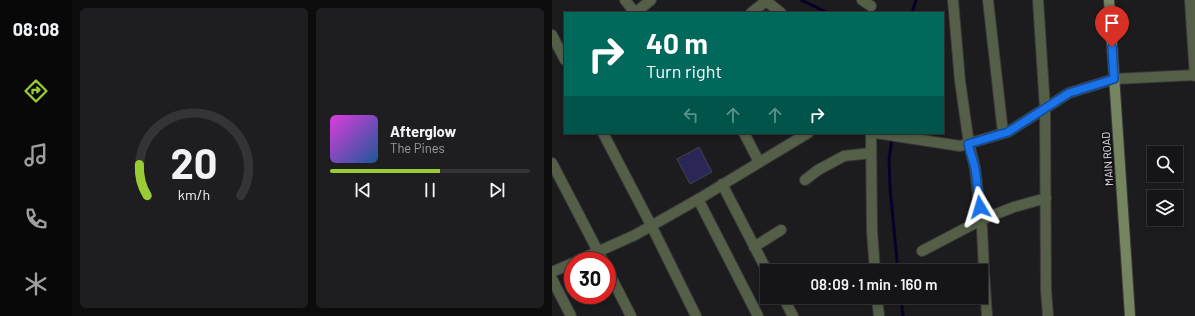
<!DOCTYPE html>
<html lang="en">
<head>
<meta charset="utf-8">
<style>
  body { margin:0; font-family:Barlow,sans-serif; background:#1e1e20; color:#f1f3f6; height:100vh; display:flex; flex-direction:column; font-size:15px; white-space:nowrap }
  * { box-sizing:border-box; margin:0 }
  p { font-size:13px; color:#9d9fa1 }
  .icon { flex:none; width:22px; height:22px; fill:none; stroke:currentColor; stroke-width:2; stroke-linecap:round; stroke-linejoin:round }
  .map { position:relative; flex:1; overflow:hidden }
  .side { display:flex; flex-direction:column; gap:8px; padding:8px; background:#0c0c0d; width:480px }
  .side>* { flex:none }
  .guide { position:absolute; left:12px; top:12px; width:380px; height:122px; border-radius:0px; box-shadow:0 2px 6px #0003,0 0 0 1px #343436; background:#00695c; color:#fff; overflow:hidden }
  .buttons { position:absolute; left:595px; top:146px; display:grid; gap:8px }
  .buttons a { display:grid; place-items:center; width:36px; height:36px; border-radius:0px; background:#151517; box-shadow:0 2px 6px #0003,0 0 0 1px #343436; font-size:20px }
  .speed { position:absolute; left:12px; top:252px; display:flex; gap:8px; font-size:20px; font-weight:700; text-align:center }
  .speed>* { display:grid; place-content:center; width:52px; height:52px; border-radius:50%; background:#151517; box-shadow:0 2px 6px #0003,0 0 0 1px #343436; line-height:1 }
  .speed .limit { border:6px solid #d22; background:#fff; color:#111 }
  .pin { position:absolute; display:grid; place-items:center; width:34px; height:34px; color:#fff; margin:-41px -17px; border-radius:50% 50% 50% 0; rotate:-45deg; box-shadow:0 0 4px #0007 }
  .pin .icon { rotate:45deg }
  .me { position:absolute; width:44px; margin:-22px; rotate:353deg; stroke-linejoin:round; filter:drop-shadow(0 0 3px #0008) }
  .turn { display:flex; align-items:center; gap:14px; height:84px; padding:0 16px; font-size:18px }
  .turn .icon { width:52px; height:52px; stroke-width:2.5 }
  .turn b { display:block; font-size:28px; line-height:34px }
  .lanes { display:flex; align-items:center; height:38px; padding:0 16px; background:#0003; justify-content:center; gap:20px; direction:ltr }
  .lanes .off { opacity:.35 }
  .side .widget { flex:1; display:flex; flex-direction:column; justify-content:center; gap:6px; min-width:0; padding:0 14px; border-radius:6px; background:#1e1e20 }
  .side .dial { align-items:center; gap:0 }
  .dial svg { height:104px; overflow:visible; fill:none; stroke:#343436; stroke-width:7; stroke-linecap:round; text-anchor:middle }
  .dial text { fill:#f1f3f6; stroke:none }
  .song { display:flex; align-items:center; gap:12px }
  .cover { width:48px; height:48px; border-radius:6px; background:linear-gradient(135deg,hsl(300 70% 55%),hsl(210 70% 35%)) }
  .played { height:4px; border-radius:2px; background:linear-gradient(90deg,#99cb35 55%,#343436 55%) }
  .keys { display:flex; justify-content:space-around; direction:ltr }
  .side .tiles { flex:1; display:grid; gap:8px; grid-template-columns:repeat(2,1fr) }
  .trip { position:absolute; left:208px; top:264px; width:228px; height:40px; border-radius:0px; background:#151517; box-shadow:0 2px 6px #0003,0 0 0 1px #343436; font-weight:600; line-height:40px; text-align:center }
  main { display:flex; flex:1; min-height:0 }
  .dock { display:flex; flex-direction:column; width:72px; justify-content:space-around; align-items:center; background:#080809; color:#9d9fa1 }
  .dock .icon { width:28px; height:28px }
  .dock .selected { color:#99cb35 }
  .dock b { font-size:18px; color:#f1f3f6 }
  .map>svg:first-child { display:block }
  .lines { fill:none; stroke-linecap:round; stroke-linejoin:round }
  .stream { stroke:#09002a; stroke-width:3 }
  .building { fill:#2a2758; stroke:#414245 }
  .street-casing { stroke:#3a3a3c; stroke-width:12 }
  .secondary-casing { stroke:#3a3a3c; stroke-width:12 }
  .street { stroke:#555f48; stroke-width:10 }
  .secondary { stroke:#758560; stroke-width:10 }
  .route-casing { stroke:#114b97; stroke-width:10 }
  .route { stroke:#1a73e8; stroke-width:7 }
  .labels { text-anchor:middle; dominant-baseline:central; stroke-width:4; stroke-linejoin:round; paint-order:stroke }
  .street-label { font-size:11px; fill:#efeff1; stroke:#131316 }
</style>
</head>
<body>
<main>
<nav class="dock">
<b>08:08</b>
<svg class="icon selected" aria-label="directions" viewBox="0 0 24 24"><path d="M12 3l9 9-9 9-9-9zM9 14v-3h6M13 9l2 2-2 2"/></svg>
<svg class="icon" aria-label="music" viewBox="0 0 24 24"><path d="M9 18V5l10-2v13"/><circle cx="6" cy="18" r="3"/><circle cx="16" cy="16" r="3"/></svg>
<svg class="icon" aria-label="phone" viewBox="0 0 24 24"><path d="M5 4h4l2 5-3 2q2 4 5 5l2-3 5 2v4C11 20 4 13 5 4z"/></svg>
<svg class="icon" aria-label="climate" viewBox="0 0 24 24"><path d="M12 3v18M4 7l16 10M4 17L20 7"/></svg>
</nav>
<section class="side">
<div class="tiles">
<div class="widget dial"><svg viewBox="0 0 100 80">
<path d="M14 69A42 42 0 1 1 86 69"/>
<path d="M14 69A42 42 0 0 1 8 45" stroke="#99cb35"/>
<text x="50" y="56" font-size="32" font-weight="700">20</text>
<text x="50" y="72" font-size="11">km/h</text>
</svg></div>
<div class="widget">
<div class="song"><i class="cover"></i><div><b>Afterglow</b><p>The Pines</p></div></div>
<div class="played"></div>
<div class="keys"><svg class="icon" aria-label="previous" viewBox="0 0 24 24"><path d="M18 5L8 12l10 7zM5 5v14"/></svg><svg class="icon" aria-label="pause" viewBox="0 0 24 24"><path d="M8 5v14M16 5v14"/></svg><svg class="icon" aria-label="next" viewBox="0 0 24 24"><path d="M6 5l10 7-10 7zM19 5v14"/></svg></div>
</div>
</div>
</section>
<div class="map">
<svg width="643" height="316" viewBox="0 0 643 316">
  <rect width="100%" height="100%" fill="#1c1c1f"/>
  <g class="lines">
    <path class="stream" d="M 249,0 L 276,13
      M 360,13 L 364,0
      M 340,138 L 337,160 L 338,188 L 346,271
      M 349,297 L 351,316"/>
  </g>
  <path class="building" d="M 147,147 L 160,172 L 138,184 L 125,159 Z"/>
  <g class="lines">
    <g class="street-casing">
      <path id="street" d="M 73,0 L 83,13
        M 213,0 L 229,13
        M 310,0 L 319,6
        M 401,0 L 408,81 L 417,144 L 423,168 L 430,228 L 432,271 L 435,316
        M 436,0 L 451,133
        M 486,0 L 493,108 L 494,290 L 496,316
        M 638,0 L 643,76
        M 83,13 L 99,0
        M 199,13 L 214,1
        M 0,35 L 13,60
        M 51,133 L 99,225 L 144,316
        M 192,133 L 207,162
        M 319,133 L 320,231 L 323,271
        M 324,133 L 408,146 L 456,132 L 517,93 L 562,79 L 643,75
        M 0,163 L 51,261
        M 253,180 L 266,170 L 292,156 L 319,153
        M 170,184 L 215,271
        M 146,199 L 206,316
        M 202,247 L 229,230
        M 370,251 L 429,220 L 462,207 L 494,198
        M 25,261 L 83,235 L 150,197 L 256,133
        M 55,269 L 79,316
        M 0,272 L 21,263
        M 0,279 L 19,316
        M 231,297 L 241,316
        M 325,297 L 327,316"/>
    </g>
    <g class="secondary-casing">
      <path id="secondary" d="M 557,0 L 578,316"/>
    </g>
    <use href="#street" class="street"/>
    <use href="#secondary" class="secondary"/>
  </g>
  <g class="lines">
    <g class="route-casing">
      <path id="route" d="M 428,207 L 423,168 L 416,144 L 456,132 L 517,93 L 562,79 L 560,47"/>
    </g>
    <use href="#route" class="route"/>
  </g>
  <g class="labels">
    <g class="street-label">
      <text transform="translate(555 159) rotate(-94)">MAIN ROAD</text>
    </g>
  </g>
</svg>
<div class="buttons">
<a><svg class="icon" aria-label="search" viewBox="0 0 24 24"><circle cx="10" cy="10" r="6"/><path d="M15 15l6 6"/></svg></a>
<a><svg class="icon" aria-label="layers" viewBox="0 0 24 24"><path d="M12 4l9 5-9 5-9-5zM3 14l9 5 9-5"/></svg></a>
</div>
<div class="speed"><div class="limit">30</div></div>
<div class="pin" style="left:560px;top:47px;background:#d93025"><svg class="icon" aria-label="arrive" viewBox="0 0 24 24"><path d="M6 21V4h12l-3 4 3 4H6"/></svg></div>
<svg class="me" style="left:428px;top:207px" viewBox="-20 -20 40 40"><path d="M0-17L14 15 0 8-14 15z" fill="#1a73e8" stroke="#fff" stroke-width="4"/></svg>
<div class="trip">08:09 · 1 min · 160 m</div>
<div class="guide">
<div class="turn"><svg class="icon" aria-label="right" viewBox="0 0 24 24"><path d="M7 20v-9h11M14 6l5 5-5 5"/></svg><div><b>40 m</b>Turn right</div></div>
<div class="lanes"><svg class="icon off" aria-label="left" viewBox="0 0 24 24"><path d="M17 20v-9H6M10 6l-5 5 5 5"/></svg><svg class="icon off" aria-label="ahead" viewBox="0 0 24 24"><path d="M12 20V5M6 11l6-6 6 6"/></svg><svg class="icon off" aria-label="ahead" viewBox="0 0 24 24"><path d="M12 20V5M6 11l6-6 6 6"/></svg><svg class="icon" aria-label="right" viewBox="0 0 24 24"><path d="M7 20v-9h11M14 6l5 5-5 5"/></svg></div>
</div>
</div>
</main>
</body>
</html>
